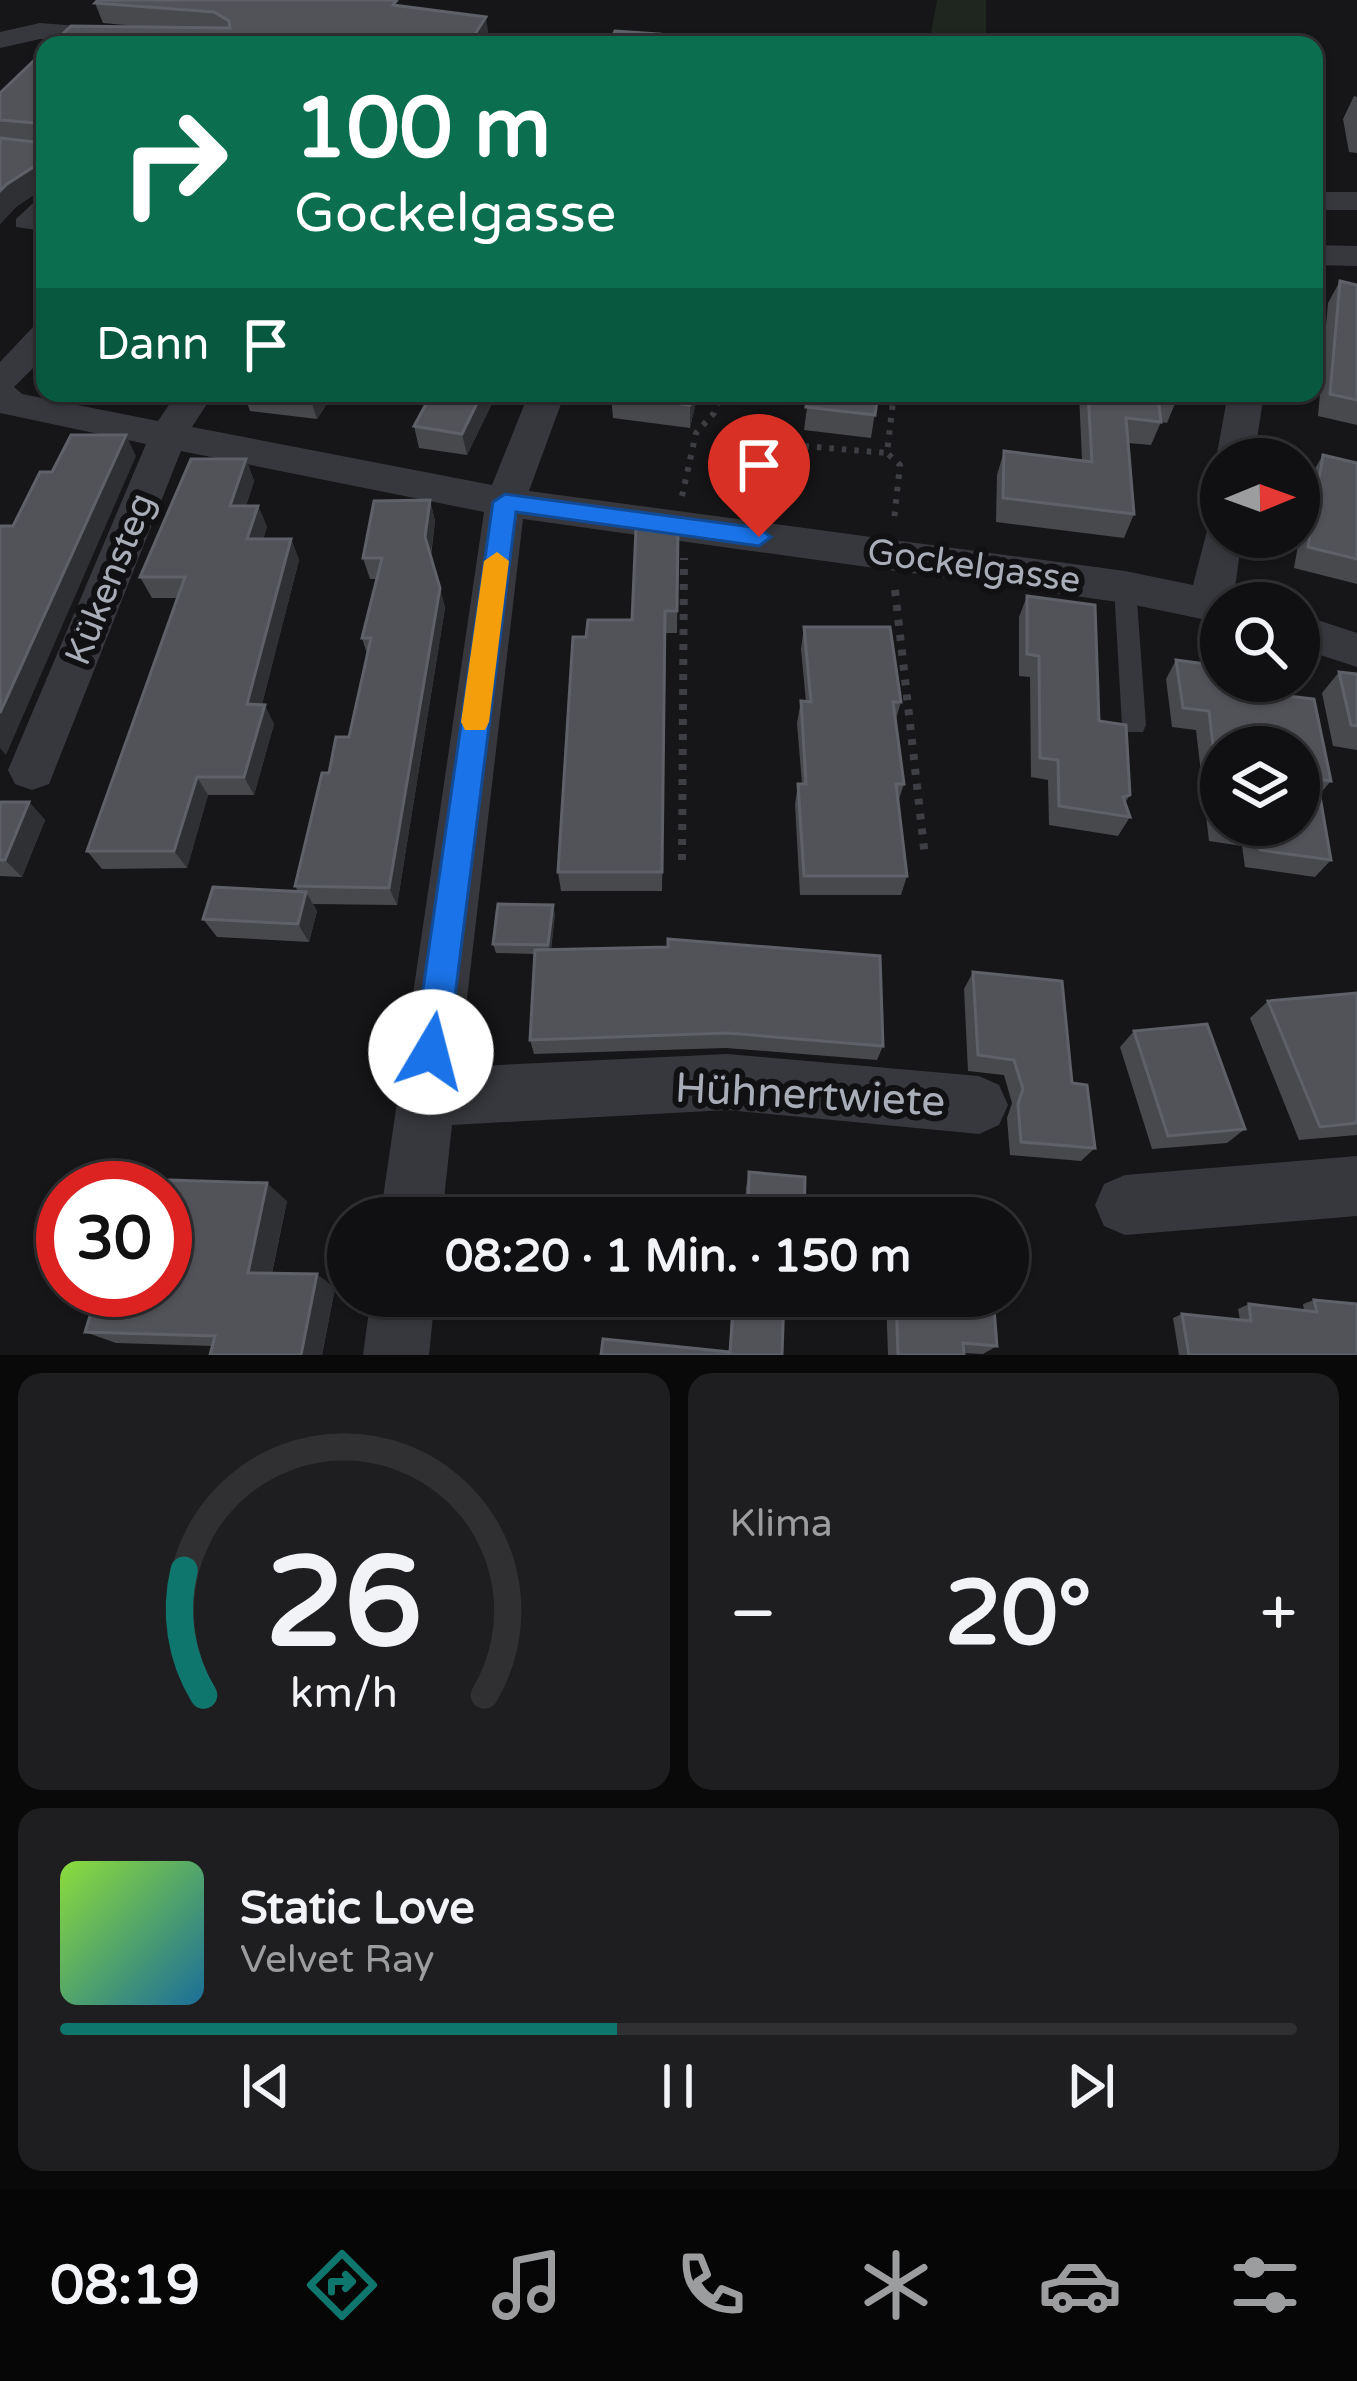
<!DOCTYPE html>
<html lang="de">
<head>
<meta charset="utf-8">
<style>
  body { margin:0; font-family:"Varela Round",sans-serif; background:#1e1e20; color:#f1f3f6; height:100vh; display:flex; flex-direction:column; font-size:45px; white-space:nowrap }
  * { box-sizing:border-box; margin:0 }
  p { font-size:39px; color:#9c9d9f }
  .icon { flex:none; width:66px; height:66px; fill:none; stroke:currentColor; stroke-width:2; stroke-linecap:round; stroke-linejoin:round }
  .map { position:relative; height:1355px; overflow:hidden }
  .details { display:flex; flex-direction:column; gap:18px; padding:18px; background:#09090a; flex:1 }
  .details>* { flex:none }
  .banner { position:absolute; left:36px; top:36px; width:1287px; height:366px; border-radius:24px; box-shadow:0 3px 9px #0004,0 0 0 3px #303032; background:#0b6e4f; color:#fff; overflow:hidden }
  .needle { width:78px; rotate:89deg }
  .tools { position:absolute; left:1200px; top:438px; display:grid; gap:24px }
  .tools a { display:grid; place-items:center; width:120px; height:120px; border-radius:50%; background:#101012; box-shadow:0 3px 9px #0004,0 0 0 3px #303032; font-size:60px }
  .speed { position:absolute; left:36px; top:1161px; display:flex; gap:24px; font-size:60px; font-weight:700; text-align:center }
  .speed>* { display:grid; place-content:center; width:156px; height:156px; border-radius:50%; background:#101012; box-shadow:0 3px 9px #0004,0 0 0 3px #303032; line-height:1 }
  .speed .limit { border:18px solid #d22; background:#fff; color:#111 }
  .pin { position:absolute; display:grid; place-items:center; width:102px; height:102px; color:#fff; margin:-123px -51px; border-radius:50% 50% 50% 0; rotate:-45deg; box-shadow:0 0 12px #0007 }
  .pin .icon { rotate:45deg }
  .me { position:absolute; width:132px; margin:-66px; rotate:8deg; stroke-linejoin:round; filter:drop-shadow(0 0 9px #0008) }
  .turn { display:flex; align-items:center; gap:42px; height:252px; padding:0 60px; font-size:54px }
  .turn .icon { width:156px; height:156px; stroke-width:2.5 }
  .turn b { display:block; font-size:84px; line-height:102px }
  .then { display:flex; align-items:center; height:114px; padding:0 60px; background:#0003; gap:24px; font-size:45px }
  .big { font-size:90px; font-weight:700; line-height:1.1 }
  .details .tile { flex:1; display:flex; flex-direction:column; justify-content:center; gap:18px; min-width:0; padding:0 42px; border-radius:24px; background:#1e1e20 }
  .details .dial { align-items:center; gap:0 }
  .dial svg { height:312px; overflow:visible; fill:none; stroke:#303032; stroke-width:7; stroke-linecap:round; text-anchor:middle }
  .dial text { fill:#f1f3f6; stroke:none }
  .song { display:flex; align-items:center; gap:36px }
  .cover { width:144px; height:144px; border-radius:18px; background:linear-gradient(135deg,hsl(90 70% 55%),hsl(200 70% 35%)) }
  .played { height:12px; border-radius:6px; background:linear-gradient(90deg,#0f766e 45%,#303032 45%) }
  .keys { display:flex; justify-content:space-around; direction:ltr }
  .heat { display:flex; justify-content:space-between; align-items:center; font-size:66px; direction:ltr }
  .details .tiles { flex:1; display:grid; gap:18px; grid-template-columns:1fr 1fr }
  .tile:last-child { grid-column:span 2 }
  .trip { position:absolute; left:327px; top:1197px; width:702px; height:120px; border-radius:60px; background:#101012; box-shadow:0 3px 9px #0004,0 0 0 3px #303032; font-weight:700; line-height:120px; text-align:center }
  .dock { display:flex; height:192px; justify-content:space-around; align-items:center; background:#060607; color:#9c9d9f }
  .dock .icon { width:84px; height:84px }
  .dock .selected { color:#0f766e }
  .dock b { font-size:54px; color:#f1f3f6 }
  .map>svg:first-child { display:block }
  .green { fill:#1e261f }
  .lines { fill:none; stroke-linecap:round; stroke-linejoin:round }
  .path-far1 { stroke:#3d3f44; stroke-width:6; stroke-dasharray:4.5 8; stroke-linecap:butt }
  .path { stroke:#3d3f44; stroke-width:8; stroke-dasharray:6 9; stroke-linecap:butt }
  .service { fill:#37383d; fill-rule:evenodd }
  .minor { fill:#37383d; fill-rule:evenodd }
  .wall { fill:#47494d; fill-rule:evenodd }
  .shaded-wall { fill:#2f3033 }
  .building { fill:#525359; stroke:#5f6168; stroke-width:3 }
  .route { fill:#1a73e8; stroke:#114b97; stroke-width:3 }
  .slow { fill:#f59e0b }
  .labels { text-anchor:middle; dominant-baseline:central; stroke-width:12; stroke-linejoin:round; paint-order:stroke }
  .street-label { font-size:36px; fill:#a8adb8; stroke:#111113 }
  .near-street-label { font-size:42px; fill:#a8adb8; stroke:#111113 }
</style>
</head>
<body>
<div class="map">
<svg width="1357" height="1355" viewBox="0 0 1357 1355">
  <rect width="100%" height="100%" fill="#161618"/>
  <path class="green" d="M 937,0 L 986,0 L 986,45 L 929,45 Z"/>
  <g class="lines">
    <path class="path-far1" d="M 894,393 L 887,453 L 900,465 L 894,520
      M 792,445 L 887,453
      M 682,496 L 696,433 L 714,413 L 721,393"/>
    <path class="path" d="M 895,590 L 925,857
      M 682,860 L 684,558"/>
    <path class="service" d="M 45,192 L 45,207 L 34,220 L 45,221 L 45,231 L 16,227 L 16,219 Z
      M 1125,579 L 1136,587 L 1146,725 L 1143,732 L 1125,732 L 1122,725 L 1114,587 Z"/>
    <path class="minor" d="M 40,23 L 220,37 L 233,45 L 120,45 L 40,39 L 0,48 L 0,32 Z
      M 1314,192 L 1357,192 L 1357,210 L 1314,210 Z
      M 1314,245 L 1357,246 L 1357,266 L 1314,265 Z
      M 45,324 L 45,356 L 14,387 L 22,394 L 158,421 L 177,393 L 214,393 L 192,427 L 492,485 L 529,393 L 565,393 L 529,491 L 1125,571 L 1193,585 L 1208,527 L 1221,523 L 1221,537 L 1242,537 L 1234,595 L 1240,603 L 1221,603 L 1221,623 L 1125,603 L 523,519 L 459,1067 L 727,1054 L 979,1076 L 999,1085 L 1008,1105 L 999,1125 L 979,1134 L 727,1110 L 452,1125 L 442,1218 L 380,1218 L 484,512 L 181,451 L 49,784 L 32,790 L 15,784 L 8,770 L 146,444 L 0,413 L 0,362 L 33,327 Z
      M 1228,393 L 1264,393 L 1254,459 L 1221,459 L 1221,468 L 1216,459 Z
      M 1299,614 L 1357,633 L 1357,667 L 1299,648 Z
      M 1357,1156 L 1357,1216 L 1125,1235 L 1104,1226 L 1095,1205 L 1104,1184 L 1125,1175 Z
      M 371,1296 L 435,1296 L 429,1355 L 363,1355 Z"/>
  </g>
  <path class="wall" d="M 95,3 L 403,6 L 489,37 L 483,45 L 51,45 L 146,27 L 103,23 Z
    M 45,50 L 45,194 L 43,189 L 17,206 L 0,224 L 0,93 Z
    M 1354,96 L 1357,97 L 1357,153 L 1349,152 L 1343,119 Z
    M 1340,281 L 1357,285 L 1357,425 L 1318,416 L 1328,303 Z
    M 110,393 L 168,393 L 163,400 Z
    M 243,393 L 334,393 L 317,419 L 250,411 Z
    M 374,393 L 497,393 L 467,455 L 419,448 L 414,426 L 428,400 Z
    M 698,393 L 690,428 L 613,418 L 611,395 Z
    M 809,393 L 878,393 L 871,438 L 804,430 Z
    M 1079,393 L 1176,393 L 1177,399 L 1167,423 L 1161,422 L 1151,445 L 1128,443 L 1134,514 L 1124,538 L 996,522 L 997,475 L 1004,451 L 1082,460 Z
    M 1323,455 L 1357,463 L 1357,584 L 1294,568 L 1310,477 Z
    M 246,459 L 254,481 L 246,506 L 258,506 L 267,527 L 263,539 L 291,539 L 299,560 L 262,704 L 274,724 L 254,795 L 208,795 L 187,868 L 102,869 L 87,851 L 178,598 L 152,598 L 140,577 Z
    M 430,500 L 435,521 L 431,556 L 445,608 L 397,905 L 313,904 L 317,911 L 309,942 L 217,937 L 203,919 L 298,892 L 295,886 L 329,773 L 349,737 L 367,654 L 362,638 L 376,579 L 370,579 L 363,558 Z
    M 678,529 L 677,633 L 666,633 L 662,891 L 561,891 L 558,872 L 586,637 L 632,620 Z
    M 1027,596 L 1099,721 L 1130,795 L 1125,803 L 1130,817 L 1118,836 L 1049,825 L 1048,780 L 1031,777 L 1030,677 L 1019,676 L 1019,617 Z
    M 804,627 L 901,702 L 895,722 L 904,784 L 898,802 L 907,876 L 901,895 L 800,895 L 795,804 L 798,784 L 802,784 L 797,723 L 801,701 L 806,702 L 801,649 Z
    M 1176,660 L 1246,691 L 1331,781 L 1319,795 L 1331,860 L 1315,877 L 1245,867 L 1242,846 L 1209,841 L 1196,730 L 1172,727 L 1166,679 ZM 1221,747 L 1299,825 L 1221,825 Z
    M 1339,672 L 1357,674 L 1357,750 L 1333,746 L 1322,693 Z
    M 0,802 L 29,802 L 45,820 L 22,877 L 0,876 Z
    M 555,914 L 551,950 L 883,1046 L 877,1060 L 726,1048 L 534,1054 L 530,1040 L 535,954 L 496,953 L 493,944 Z
    M 973,972 L 1072,1083 L 1095,1148 L 1081,1161 L 1010,1155 L 1007,1118 L 1012,1103 L 1004,1075 L 968,1071 L 964,989 Z
    M 1357,993 L 1357,1135 L 1299,1140 L 1250,1018 L 1268,1001 Z
    M 1134,1031 L 1245,1129 L 1227,1143 L 1152,1149 L 1120,1047 Z
    M 749,1172 L 804,1218 L 745,1218 L 746,1187 Z
    M 287,1201 L 272,1273 L 335,1288 L 322,1355 L 210,1355 L 213,1346 L 116,1343 L 85,1332 Z
    M 732,1296 L 803,1296 L 797,1306 L 784,1304 L 782,1355 L 601,1355 L 729,1352 Z
    M 886,1296 L 993,1296 L 997,1346 L 983,1354 L 963,1353 L 964,1355 L 888,1355 Z
    M 1314,1300 L 1357,1355 L 1179,1355 L 1173,1318 L 1182,1314 L 1240,1320 L 1238,1309 L 1249,1304 L 1304,1310 L 1303,1304 Z"/>
  <path class="shaded-wall" d="M 486,17 L 489,37 L 483,45 L 468,45 Z
    M 35,166 L 43,189 L 17,206 L 0,224 L 0,191 L 7,184 Z
    M 313,393 L 334,393 L 317,419 L 310,398 Z
    M 482,393 L 497,393 L 467,455 L 462,434 Z
    M 693,393 L 698,393 L 690,428 L 690,405 Z
    M 126,435 L 136,456 L 6,755 L 0,748 L 0,713 Z
    M 246,459 L 254,481 L 239,527 L 230,506 Z
    M 430,500 L 435,521 L 430,558 L 425,537 Z
    M 258,506 L 267,527 L 256,560 L 247,539 Z
    M 291,539 L 299,560 L 257,724 L 247,704 Z
    M 440,588 L 445,608 L 397,905 L 389,888 Z
    M 265,705 L 274,724 L 254,795 L 244,777 Z
    M 197,777 L 208,795 L 187,868 L 174,851 Z
    M 29,802 L 45,820 L 22,877 L 5,860 Z
    M 306,892 L 317,911 L 309,942 L 298,924 Z
    M 553,905 L 555,914 L 550,954 L 548,945 Z
    M 267,1183 L 287,1201 L 269,1286 L 248,1273 Z
    M 317,1274 L 335,1288 L 322,1355 L 301,1355 Z"/>
  <path class="building" d="M 98,0 L 397,0 L 393,5 L 486,17 L 468,45 L 51,45 L 71,26 L 230,28 L 229,21 L 214,12 L 95,3 Z
    M 615,31 L 660,34 L 656,45 L 608,45 Z
    M 734,42 L 768,45 L 733,45 Z
    M 45,50 L 45,183 L 39,182 L 35,166 L 7,184 L 0,191 L 0,138 L 35,142 L 40,128 L 36,123 L 0,120 L 0,93 Z
    M 1340,281 L 1357,285 L 1357,400 L 1330,394 Z
    M 273,393 L 313,393 L 310,398 Z
    M 432,393 L 482,393 L 462,434 L 414,426 Z
    M 612,393 L 693,393 L 690,405 L 611,395 Z
    M 809,393 L 878,393 L 875,415 L 806,407 Z
    M 1088,393 L 1176,393 L 1177,399 L 1158,397 L 1161,422 L 1126,418 L 1134,514 L 1003,498 L 1004,451 L 1092,462 Z
    M 71,435 L 126,435 L 0,713 L 0,526 L 13,526 L 40,472 L 52,472 Z
    M 1323,455 L 1357,463 L 1357,559 L 1308,547 Z
    M 191,459 L 246,459 L 230,506 L 258,506 L 247,539 L 291,539 L 247,704 L 265,705 L 244,777 L 197,777 L 174,851 L 87,851 L 185,577 L 140,577 Z
    M 430,500 L 425,537 L 440,588 L 389,888 L 295,886 L 322,773 L 329,773 L 336,737 L 349,737 L 371,638 L 362,638 L 382,558 L 363,558 L 374,501 Z
    M 636,528 L 678,529 L 677,611 L 665,611 L 662,872 L 558,872 L 573,637 L 586,637 L 588,620 L 632,620 Z
    M 1027,596 L 1095,605 L 1099,721 L 1126,725 L 1130,795 L 1123,797 L 1130,817 L 1059,806 L 1058,760 L 1040,758 L 1039,656 L 1027,654 Z
    M 804,627 L 890,627 L 901,702 L 893,702 L 904,784 L 896,784 L 907,876 L 804,876 L 798,784 L 806,784 L 801,701 L 811,702 Z
    M 1176,660 L 1221,666 L 1221,681 L 1244,681 L 1246,691 L 1314,699 L 1331,781 L 1317,779 L 1331,860 L 1260,850 L 1256,828 L 1234,825 L 1299,825 L 1299,747 L 1221,747 L 1221,813 L 1209,711 L 1183,708 Z
    M 1339,672 L 1357,674 L 1357,726 L 1351,725 Z
    M 0,802 L 29,802 L 5,860 L 0,860 Z
    M 213,887 L 306,892 L 298,924 L 203,919 Z
    M 498,904 L 553,905 L 548,945 L 493,944 Z
    M 668,939 L 880,956 L 883,1046 L 727,1033 L 530,1040 L 535,950 L 668,947 Z
    M 973,972 L 1062,981 L 1072,1083 L 1087,1085 L 1095,1148 L 1021,1142 L 1018,1104 L 1023,1089 L 1014,1060 L 978,1055 Z
    M 1357,993 L 1357,1123 L 1320,1127 L 1268,1001 Z
    M 1207,1024 L 1245,1129 L 1168,1136 L 1134,1031 Z
    M 749,1172 L 805,1177 L 804,1218 L 748,1218 Z
    M 169,1180 L 267,1183 L 248,1273 L 317,1274 L 301,1355 L 210,1355 L 215,1336 L 85,1332 L 98,1290 L 165,1290 L 165,1194 Z
    M 734,1296 L 784,1296 L 782,1355 L 601,1355 L 603,1339 L 730,1352 Z
    M 896,1296 L 993,1296 L 997,1346 L 963,1343 L 964,1355 L 898,1355 Z
    M 1314,1300 L 1357,1304 L 1357,1355 L 1189,1355 L 1182,1314 L 1251,1321 L 1249,1304 L 1317,1312 Z"/>
  <path class="route" d="M 505,494 L 759,528 L 771,537 L 759,546 L 516,512 L 448,1052 L 443,1064 L 431,1069 L 419,1064 L 414,1052 L 493,502 Z"/>
  <path class="slow" d="M 497,552 L 509,561 L 489,722 L 485,730 L 465,730 L 461,722 L 484,561 Z"/>
  <g class="labels">
    <g class="street-label">
      <text transform="translate(974 566) rotate(8)">Gockelgasse</text>
      <text transform="translate(110 579) rotate(-68)">Kükensteg</text>
    </g>
    <g class="near-street-label">
      <text transform="translate(810 1095) rotate(3)">Hühnertwiete</text>
    </g>
  </g>
</svg>
<div class="tools">
<a><svg class="needle" viewBox="-14 -14 28 28"><path d="M0-13l5 13h-10z" fill="#e53935"/><path d="M0 13l5-13h-10z" fill="#9c9d9f"/></svg></a>
<a><svg class="icon" aria-label="search" viewBox="0 0 24 24"><circle cx="10" cy="10" r="6"/><path d="M15 15l6 6"/></svg></a>
<a><svg class="icon" aria-label="layers" viewBox="0 0 24 24"><path d="M12 4l9 5-9 5-9-5zM3 14l9 5 9-5"/></svg></a>
</div>
<div class="speed"><div class="limit">30</div></div>
<div class="pin" style="left:759px;top:537px;background:#d93025"><svg class="icon" aria-label="arrive" viewBox="0 0 24 24"><path d="M6 21V4h12l-3 4 3 4H6"/></svg></div>
<svg class="me" style="left:431px;top:1052px" viewBox="-20 -20 40 40"><circle r="19" fill="#fff"/><path d="M0-13L10 11 0 6-10 11z" fill="#1a73e8"/></svg>
<div class="trip">08:20 · 1 Min. · 150 m</div>
<div class="banner">
<div class="turn"><svg class="icon" aria-label="right" viewBox="0 0 24 24"><path d="M7 20v-9h11M14 6l5 5-5 5"/></svg><div><b>100 m</b>Gockelgasse</div></div>
<div class="then">Dann<svg class="icon" aria-label="arrive" viewBox="0 0 24 24"><path d="M6 21V4h12l-3 4 3 4H6"/></svg></div>
</div>
</div>
<section class="details">
<div class="tiles">
<div class="tile dial"><svg viewBox="0 0 100 80">
<path d="M14 69A42 42 0 1 1 86 69"/>
<path d="M14 69A42 42 0 0 1 9 37" stroke="#0f766e"/>
<text x="50" y="56" font-size="32" font-weight="700">26</text>
<text x="50" y="72" font-size="11">km/h</text>
</svg></div>
<div class="tile"><p>Klima</p>
<div class="heat"><a>−</a><b class="big">20°</b><a>+</a></div>
</div>
<div class="tile">
<div class="song"><i class="cover"></i><div><b>Static Love</b><p>Velvet Ray</p></div></div>
<div class="played"></div>
<div class="keys"><svg class="icon" aria-label="previous" viewBox="0 0 24 24"><path d="M18 5L8 12l10 7zM5 5v14"/></svg><svg class="icon" aria-label="pause" viewBox="0 0 24 24"><path d="M8 5v14M16 5v14"/></svg><svg class="icon" aria-label="next" viewBox="0 0 24 24"><path d="M6 5l10 7-10 7zM19 5v14"/></svg></div>
</div>
</div>
</section>
<nav class="dock">
<b>08:19</b>
<svg class="icon selected" aria-label="directions" viewBox="0 0 24 24"><path d="M12 3l9 9-9 9-9-9zM9 14v-3h6M13 9l2 2-2 2"/></svg>
<svg class="icon" aria-label="music" viewBox="0 0 24 24"><path d="M9 18V5l10-2v13"/><circle cx="6" cy="18" r="3"/><circle cx="16" cy="16" r="3"/></svg>
<svg class="icon" aria-label="phone" viewBox="0 0 24 24"><path d="M5 4h4l2 5-3 2q2 4 5 5l2-3 5 2v4C11 20 4 13 5 4z"/></svg>
<svg class="icon" aria-label="climate" viewBox="0 0 24 24"><path d="M12 3v18M4 7l16 10M4 17L20 7"/></svg>
<svg class="icon" aria-label="car" viewBox="0 0 24 24"><path d="M5 17H2v-5l4-1 3-4h7l3 4 3 1v5h-3M9 17h6M6 11h13"/><circle cx="7" cy="17" r="2"/><circle cx="17" cy="17" r="2"/></svg>
<svg class="icon" aria-label="filters" viewBox="0 0 24 24"><path d="M4 7h16M4 17h16"/><circle cx="9" cy="7" r="2"/><circle cx="15" cy="17" r="2"/></svg>
</nav>
</body>
</html>
